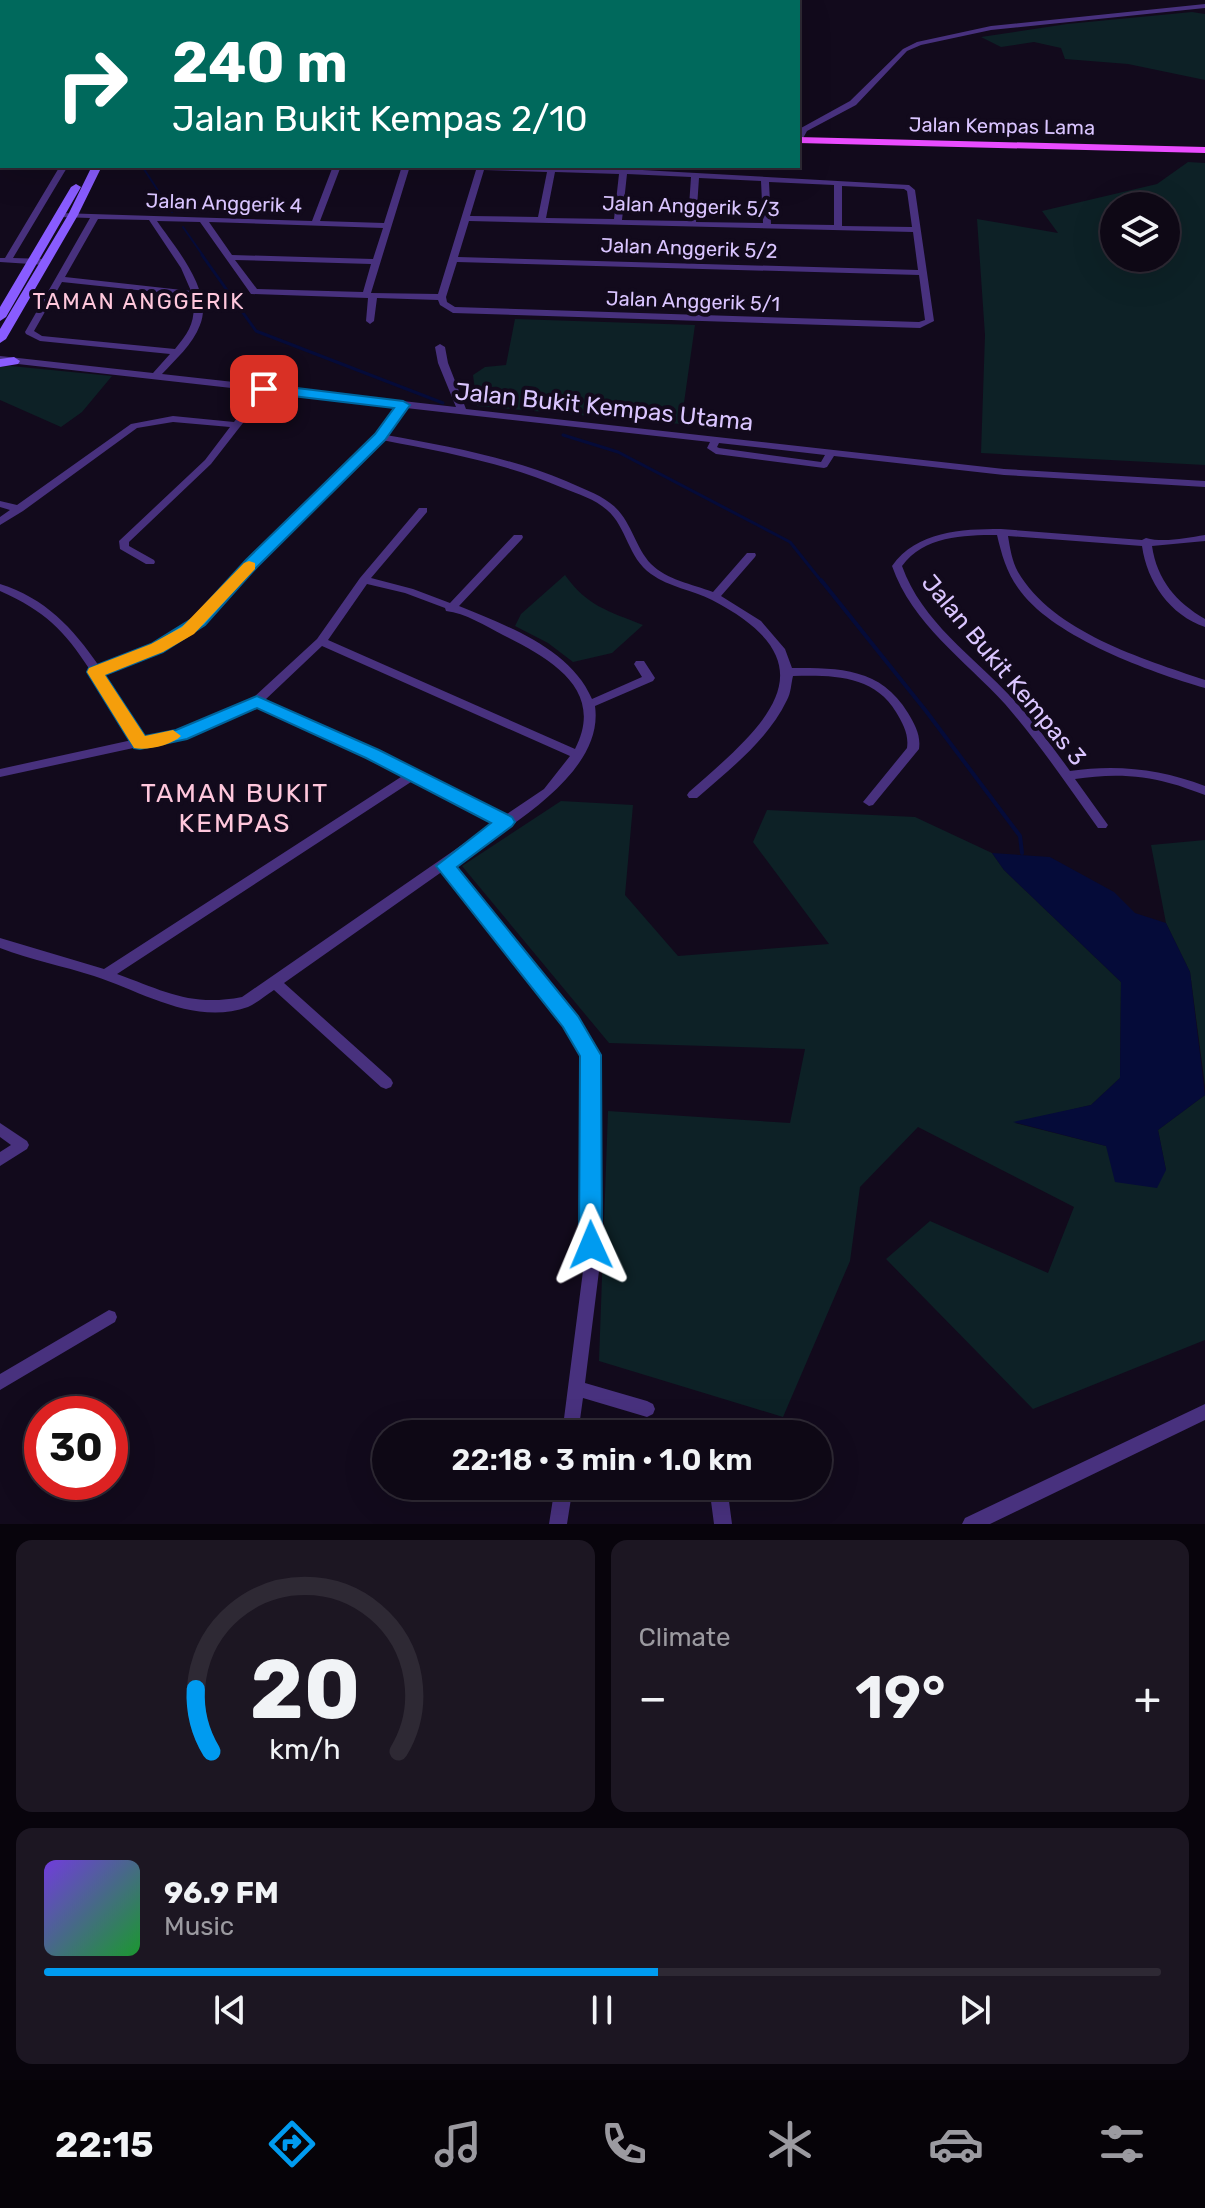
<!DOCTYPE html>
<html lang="en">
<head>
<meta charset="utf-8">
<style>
  body { margin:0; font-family:Rubik,sans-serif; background:#1c1622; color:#f1f3f6; height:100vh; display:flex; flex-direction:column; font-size:30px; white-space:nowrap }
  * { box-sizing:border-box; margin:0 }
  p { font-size:26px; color:#9b9aa0 }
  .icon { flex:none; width:44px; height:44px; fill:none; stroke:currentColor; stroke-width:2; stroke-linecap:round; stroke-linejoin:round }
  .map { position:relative; height:1524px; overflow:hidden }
  .details { display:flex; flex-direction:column; gap:16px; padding:16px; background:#08040c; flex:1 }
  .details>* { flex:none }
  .guide { position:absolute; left:0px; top:0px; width:800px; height:168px; box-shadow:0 8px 32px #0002,0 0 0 2px #2e2934; background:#00695c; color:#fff; overflow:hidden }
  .tools { position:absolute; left:1100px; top:192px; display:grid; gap:16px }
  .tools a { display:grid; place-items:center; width:80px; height:80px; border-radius:50%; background:#0e0815; box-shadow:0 8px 32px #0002,0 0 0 2px #2e2934; font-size:40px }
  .speed { position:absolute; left:24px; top:1396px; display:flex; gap:16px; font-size:40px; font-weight:700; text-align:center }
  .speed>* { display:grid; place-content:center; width:104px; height:104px; border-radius:50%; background:#0e0815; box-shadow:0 8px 32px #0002,0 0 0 2px #2e2934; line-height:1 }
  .speed .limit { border:12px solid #d22; background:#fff; color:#111 }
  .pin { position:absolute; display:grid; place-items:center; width:68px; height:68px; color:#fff; margin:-34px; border-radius:16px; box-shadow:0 4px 12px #0006 }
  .me { position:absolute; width:88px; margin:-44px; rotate:359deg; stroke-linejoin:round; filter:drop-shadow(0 0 6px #0008) }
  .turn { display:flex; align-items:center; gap:28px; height:168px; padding:0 40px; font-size:36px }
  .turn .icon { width:104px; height:104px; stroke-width:2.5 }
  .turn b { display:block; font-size:56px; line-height:68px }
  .big { font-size:60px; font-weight:600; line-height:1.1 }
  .details .card { flex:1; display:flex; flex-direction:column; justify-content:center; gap:12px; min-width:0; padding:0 28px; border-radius:16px; background:#1c1622 }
  .details .dial { align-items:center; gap:0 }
  .dial svg { height:208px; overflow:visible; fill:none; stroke:#2e2934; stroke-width:7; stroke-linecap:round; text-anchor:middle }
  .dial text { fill:#f1f3f6; stroke:none }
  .song { display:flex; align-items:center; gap:24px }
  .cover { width:96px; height:96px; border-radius:12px; background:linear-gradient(135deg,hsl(260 70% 55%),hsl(130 70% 35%)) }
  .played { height:8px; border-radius:4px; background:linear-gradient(90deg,#009bf0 55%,#2e2934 55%) }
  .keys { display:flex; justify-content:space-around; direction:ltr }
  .heat { display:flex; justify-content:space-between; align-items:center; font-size:44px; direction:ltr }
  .details .tiles { flex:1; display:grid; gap:16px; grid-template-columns:1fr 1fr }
  .card:last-child { grid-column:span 2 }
  .trip { position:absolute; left:372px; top:1420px; width:460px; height:80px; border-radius:40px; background:#0e0815; box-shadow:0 8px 32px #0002,0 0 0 2px #2e2934; font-weight:600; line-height:80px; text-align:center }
  .menu { display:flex; height:128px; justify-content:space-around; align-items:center; background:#060308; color:#9b9aa0 }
  .menu .icon { width:56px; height:56px }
  .menu .current { color:#009bf0 }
  .menu b { font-size:36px; color:#f1f3f6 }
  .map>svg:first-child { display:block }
  .green { fill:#0d2126; fill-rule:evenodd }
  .water { fill:#050b39 }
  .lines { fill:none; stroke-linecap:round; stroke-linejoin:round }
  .stream-far2 { stroke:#050b39; stroke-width:2 }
  .stream-far1 { stroke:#050b39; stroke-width:3 }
  .stream { stroke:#050b39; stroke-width:4 }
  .street { fill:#48317e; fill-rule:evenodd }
  .secondary { fill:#895cff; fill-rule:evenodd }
  .primary { fill:#ea4cff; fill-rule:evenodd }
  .route { fill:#009bf0; stroke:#00659c; stroke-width:2 }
  .slow { fill:#f59e0b }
  .labels { text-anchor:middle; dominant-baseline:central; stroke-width:8; stroke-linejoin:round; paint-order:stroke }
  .far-street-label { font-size:20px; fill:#dac5ff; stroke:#120a1c }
  .far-neighbourhood-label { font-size:22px; letter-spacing:2px; fill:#ffc7dc; stroke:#120a1c }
  .street-label { font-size:24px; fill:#dac5ff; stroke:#120a1c }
  .neighbourhood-label { font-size:26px; letter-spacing:2px; fill:#ffc7dc; stroke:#120a1c }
</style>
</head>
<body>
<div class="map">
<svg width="1205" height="1524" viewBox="0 0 1205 1524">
  <rect width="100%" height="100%" fill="#120a1c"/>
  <path class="green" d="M 1192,12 L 1205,14 L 1205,80 L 1128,64 L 1065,59 L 1061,48 L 1034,42 L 1001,47 L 981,37 L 1067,24 Z
    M 1188,162 L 1205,163 L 1205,465 L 981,453 L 985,335 L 977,219 L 1058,233 L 1042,211 L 1157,184 ZM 1114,206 L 1166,206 L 1166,258 L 1114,258 Z
    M 515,319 L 695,325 L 681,424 L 477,406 L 473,375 L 485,367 L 506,365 Z
    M 11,366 L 112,376 L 82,412 L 61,427 L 0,400 L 0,367 Z
    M 565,575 C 587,606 608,611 643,625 L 612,653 L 573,662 L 548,643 L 515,626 L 521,614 Z
    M 561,801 L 633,805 L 625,895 L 678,956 L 829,944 L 753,842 L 767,810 L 915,817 L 992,853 L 1004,870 L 1121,982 L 1120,1078 L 1091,1105 L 1015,1123 L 1106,1146 L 1166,1170 L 1158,1130 L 1205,1095 L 1205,1340 L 1033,1409 L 886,1259 L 930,1221 L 1048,1273 L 1074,1207 L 918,1127 L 860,1187 L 850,1261 L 783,1417 L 599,1361 L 608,1111 L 790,1123 L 805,1049 L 609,1043 L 462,866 Z
    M 1205,840 L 1205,1086 L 1190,972 L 1166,923 L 1151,845 Z"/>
  <path class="water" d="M 992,853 L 1050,857 L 1114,892 L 1135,913 L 1166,923 L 1190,972 L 1205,1095 L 1158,1130 L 1166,1170 L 1157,1188 L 1115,1182 L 1106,1146 L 1013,1122 L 1091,1105 L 1120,1078 L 1121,982 L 1004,870 Z"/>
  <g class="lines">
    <path class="stream-far2" d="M 142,166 L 172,212
      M 183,227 L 204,257"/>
    <path class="stream-far1" d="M 202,255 L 256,331 L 443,403
      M 563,435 L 618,452 L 790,542 L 822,582"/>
    <path class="stream" d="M 821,580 L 926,711 L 1020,836 L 1022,853"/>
    <path class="street" d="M 176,0 L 183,0 L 182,2 L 175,2 Z
      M 482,0 L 488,0 L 488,2 L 482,2 Z
      M 528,0 L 534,0 L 533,2 L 527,2 Z
      M 648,0 L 654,0 L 654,2 L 648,2 Z
      M 1205,4 L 1205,8 L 991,30 L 921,45 L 907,51 L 856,105 L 807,131 L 801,142 L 798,142 L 798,134 L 801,128 L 850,101 L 903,49 L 917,42 L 991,26 Z
      M 0,153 L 2,153 L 2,157 L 0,157 Z
      M 60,166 L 68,166 L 13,258 L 46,259 L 50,262 L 46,265 L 0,262 L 0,258 L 5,258 Z
      M 333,166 L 341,166 L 320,221 L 384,223 L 402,166 L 410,166 L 371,293 L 438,294 L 476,170 L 431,168 L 427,166 L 642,170 L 909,185 L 915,190 L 934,321 L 920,328 L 453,313 L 440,305 L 438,300 L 377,298 L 374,321 L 370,324 L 366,321 L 368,298 L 251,294 L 200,222 L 157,221 C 175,247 214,292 200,325 C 193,344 175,360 162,374 L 456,407 L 438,363 L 435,347 L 440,344 L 445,347 L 448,363 L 466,409 L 1004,469 L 1205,481 L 1205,487 L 1004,475 L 834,456 L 827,467 L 824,468 L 716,454 L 707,448 L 710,442 L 406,408 L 386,435 C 447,446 508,457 566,481 C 581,488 597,493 610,503 C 631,518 634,546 651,564 C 667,580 692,584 713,592 L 747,553 L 755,553 L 756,555 L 755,557 L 721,596 L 761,621 L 785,649 L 792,668 C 840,668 881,668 908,713 C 915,725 921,735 919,749 L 873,805 L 869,806 L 863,802 L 907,748 C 909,734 903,724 896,712 C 874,675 832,675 793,676 C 791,684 791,693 787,700 C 768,740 730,769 697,798 L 689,798 L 687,795 L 689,792 C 763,727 839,666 712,600 C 692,590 669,587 651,574 C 628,558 627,527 607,510 C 595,499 578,494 563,488 C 505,463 444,452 382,440 L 255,566 L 203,624 L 161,650 L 104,673 L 143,738 L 177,731 L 253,698 L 317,639 L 360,578 L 419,508 L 427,508 L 427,512 L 371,578 L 413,589 L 450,603 L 514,535 L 522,535 L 523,537 L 522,539 L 459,606 C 507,626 570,648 592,699 L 642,677 L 634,664 L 636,661 L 644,661 L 655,678 L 653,681 L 595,706 C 605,776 501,831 452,865 L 576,1018 L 597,1055 L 599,1271 L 585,1383 L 647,1401 L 653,1404 L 655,1409 L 653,1414 L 647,1417 L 583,1398 L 578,1434 L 562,1434 L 583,1271 L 583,1055 L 566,1026 L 443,871 L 284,983 L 391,1079 L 393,1083 L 391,1087 L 386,1089 L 381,1087 L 274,990 C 266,995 257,1003 248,1007 C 195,1026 143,992 94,976 C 63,966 31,960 0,948 L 0,938 L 104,969 L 404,775 L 257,705 L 184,737 L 0,777 L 0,769 L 132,740 L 94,675 L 91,675 L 90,670 C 64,630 45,611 0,591 L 0,584 C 45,598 73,628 99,666 L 153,646 L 195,620 L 247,562 L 377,435 L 397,407 L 267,392 L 211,464 L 129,542 L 129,546 L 154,560 L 155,562 L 154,564 L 146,564 L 120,549 L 119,541 L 205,460 L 230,427 L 173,422 L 137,428 L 23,511 L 0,525 L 0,517 L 10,510 L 0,507 L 0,501 L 17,505 L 131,424 L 173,416 L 234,422 L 258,391 L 0,362 L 0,356 L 153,373 L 170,354 L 40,341 L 26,334 L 25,332 L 90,218 L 60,217 L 56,215 L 60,213 L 312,221 ZM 484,170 L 547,172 L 538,217 L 470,216 ZM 555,172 L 619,174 L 614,219 L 546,218 ZM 627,174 L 691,177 L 688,221 L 622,220 ZM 699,178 L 761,181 L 763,223 L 696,222 ZM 769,182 L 834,185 L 834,225 L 771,224 ZM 842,186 L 904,189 L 907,191 L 912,227 L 842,226 ZM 98,219 L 149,220 L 181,268 L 191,291 L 65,277 ZM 469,221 L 913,232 L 918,270 L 458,257 ZM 209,222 L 383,228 L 373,259 L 232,255 ZM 235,260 L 371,264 L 363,292 L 257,289 ZM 457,262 L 919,275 L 925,320 L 919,322 L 455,307 L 447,302 L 446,297 ZM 62,282 L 193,296 C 196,321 190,331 175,349 L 42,336 L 34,331 ZM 719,443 L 825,455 L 821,462 L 719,448 L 717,447 ZM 367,584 L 405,593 L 445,608 L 446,611 C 465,613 486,626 503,635 C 549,658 606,689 575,749 L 328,640 ZM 322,646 L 570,756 L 544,789 L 504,816 L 377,751 L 265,700 ZM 414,780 L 495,822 L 242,997 C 191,1007 164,991 117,974 Z
      M 1001,529 L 1142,540 L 1146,538 C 1164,543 1186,538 1205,535 L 1205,541 L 1152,546 C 1157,580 1176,602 1205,619 L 1205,627 C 1170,615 1147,582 1142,546 L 1008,536 C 1010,548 1012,561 1018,572 C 1053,632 1143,659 1205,680 L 1205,688 C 1150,672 1056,638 1021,592 C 1007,574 1002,556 997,535 C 963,535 924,536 902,566 C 922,622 973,656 1012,698 C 1033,721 1052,746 1070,771 C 1117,764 1161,769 1205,786 L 1205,795 C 1193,791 1182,786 1169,783 C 1139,774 1106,774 1075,779 L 1108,825 L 1106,828 L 1098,828 C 1068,786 1039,743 1005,704 C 965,660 912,624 892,566 C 917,531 961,529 1001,529 Z
      M 0,1123 L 27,1141 L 29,1145 L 27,1149 L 0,1166 L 0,1152 L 11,1145 L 0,1137 Z
      M 109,1310 L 115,1312 L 117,1317 L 115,1322 L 0,1390 L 0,1374 Z
      M 1205,1404 L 1205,1420 L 990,1524 L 962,1524 L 965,1518 Z
      M 555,1486 L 573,1486 L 567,1524 L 549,1524 Z
      M 709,1486 L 727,1486 L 732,1524 L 714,1524 Z"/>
    <path class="secondary" d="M 92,166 L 102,166 L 78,215 L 6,339 L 0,343 L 0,329 L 68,215 Z
      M 76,184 L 81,187 L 6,317 L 0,321 L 0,307 L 71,187 Z
      M 14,357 L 20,361 L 18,364 L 0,367 L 0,359 Z"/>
    <path class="primary" d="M 673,0 L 683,0 L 672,2 Z
      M 686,0 L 696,0 L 696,2 L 686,2 Z
      M 0,118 L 2,118 L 2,124 L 0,124 Z
      M 798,137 L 1205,147 L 1205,153 L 798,143 Z"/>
  </g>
  <path class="route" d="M 264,384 L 403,401 L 410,405 L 385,440 L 257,567 L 205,625 L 163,652 L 105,675 L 145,736 L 176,730 L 257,696 L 379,750 L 512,817 L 515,822 L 512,826 L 457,867 L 578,1016 L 601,1055 L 602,1245 L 599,1252 L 591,1255 L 582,1252 L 579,1245 L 580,1056 L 563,1027 L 436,866 L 491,823 L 366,758 L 257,708 L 187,739 L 140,749 L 134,748 L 87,672 L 89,668 L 151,644 L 193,618 L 246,560 L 375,434 L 394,408 L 259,392 L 259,386 Z"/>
  <path class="slow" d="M 249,561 L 255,563 L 255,569 L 194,634 L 163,652 L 105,675 L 145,736 L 173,730 L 181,736 C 172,745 147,751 134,748 L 87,672 L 89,668 L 151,644 L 182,627 L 244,563 Z"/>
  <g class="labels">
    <g class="far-street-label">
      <text transform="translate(1002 126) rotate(1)">Jalan Kempas Lama</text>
      <text transform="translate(224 203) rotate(2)">Jalan Anggerik 4</text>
      <text transform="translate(691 206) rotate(2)">Jalan Anggerik 5/3</text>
      <text transform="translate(689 248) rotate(2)">Jalan Anggerik 5/2</text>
      <text transform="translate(693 301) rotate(2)">Jalan Anggerik 5/1</text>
    </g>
    <g class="far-neighbourhood-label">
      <text x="139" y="301">TAMAN ANGGERIK</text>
    </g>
    <g class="street-label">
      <text transform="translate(604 407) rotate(6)">Jalan Bukit Kempas Utama</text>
      <text transform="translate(1004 670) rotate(50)">Jalan Bukit Kempas 3</text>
    </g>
    <g class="neighbourhood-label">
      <text x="235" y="793">TAMAN BUKIT<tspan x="235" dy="30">KEMPAS</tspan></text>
    </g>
  </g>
</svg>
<div class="tools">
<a><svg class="icon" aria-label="layers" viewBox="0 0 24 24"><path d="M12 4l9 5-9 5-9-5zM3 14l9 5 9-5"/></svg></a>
</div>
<div class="speed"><div class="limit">30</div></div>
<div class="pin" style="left:264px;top:389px;background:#d93025"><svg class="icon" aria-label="arrive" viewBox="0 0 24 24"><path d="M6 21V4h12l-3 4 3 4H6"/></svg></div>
<svg class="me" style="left:591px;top:1245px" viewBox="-20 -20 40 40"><path d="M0-17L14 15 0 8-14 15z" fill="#009bf0" stroke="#fff" stroke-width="4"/></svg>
<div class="trip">22:18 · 3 min · 1.0 km</div>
<div class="guide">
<div class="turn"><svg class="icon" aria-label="right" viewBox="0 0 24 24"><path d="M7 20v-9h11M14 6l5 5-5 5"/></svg><div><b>240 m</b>Jalan Bukit Kempas 2/10</div></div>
</div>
</div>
<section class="details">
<div class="tiles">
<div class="card dial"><svg viewBox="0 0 100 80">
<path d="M14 69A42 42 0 1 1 86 69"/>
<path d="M14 69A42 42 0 0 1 8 45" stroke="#009bf0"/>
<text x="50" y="56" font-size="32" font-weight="700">20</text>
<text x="50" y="72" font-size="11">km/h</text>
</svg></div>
<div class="card"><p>Climate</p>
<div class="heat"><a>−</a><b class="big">19°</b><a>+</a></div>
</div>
<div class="card">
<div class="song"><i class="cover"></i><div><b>96.9 FM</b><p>Music</p></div></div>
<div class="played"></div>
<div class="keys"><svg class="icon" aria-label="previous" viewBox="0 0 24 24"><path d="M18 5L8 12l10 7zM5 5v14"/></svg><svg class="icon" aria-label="pause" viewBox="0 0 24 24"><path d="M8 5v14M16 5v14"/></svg><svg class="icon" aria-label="next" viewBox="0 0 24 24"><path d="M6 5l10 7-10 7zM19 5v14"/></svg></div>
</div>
</div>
</section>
<nav class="menu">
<b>22:15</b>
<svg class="icon current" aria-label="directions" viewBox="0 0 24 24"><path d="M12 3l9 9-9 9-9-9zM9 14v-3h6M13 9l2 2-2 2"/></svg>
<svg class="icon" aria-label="music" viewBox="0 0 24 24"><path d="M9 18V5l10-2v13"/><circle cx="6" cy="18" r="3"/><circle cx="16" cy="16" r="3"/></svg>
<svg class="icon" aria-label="phone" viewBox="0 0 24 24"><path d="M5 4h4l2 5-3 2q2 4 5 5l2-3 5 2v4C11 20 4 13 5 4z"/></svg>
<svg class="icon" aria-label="climate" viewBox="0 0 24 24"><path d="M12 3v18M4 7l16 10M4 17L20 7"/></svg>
<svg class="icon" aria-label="car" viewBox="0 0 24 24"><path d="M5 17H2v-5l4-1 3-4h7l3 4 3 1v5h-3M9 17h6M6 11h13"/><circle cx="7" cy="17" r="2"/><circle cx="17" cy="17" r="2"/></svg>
<svg class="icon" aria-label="filters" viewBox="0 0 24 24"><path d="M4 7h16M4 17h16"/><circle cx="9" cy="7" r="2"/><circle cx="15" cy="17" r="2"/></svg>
</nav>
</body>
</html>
